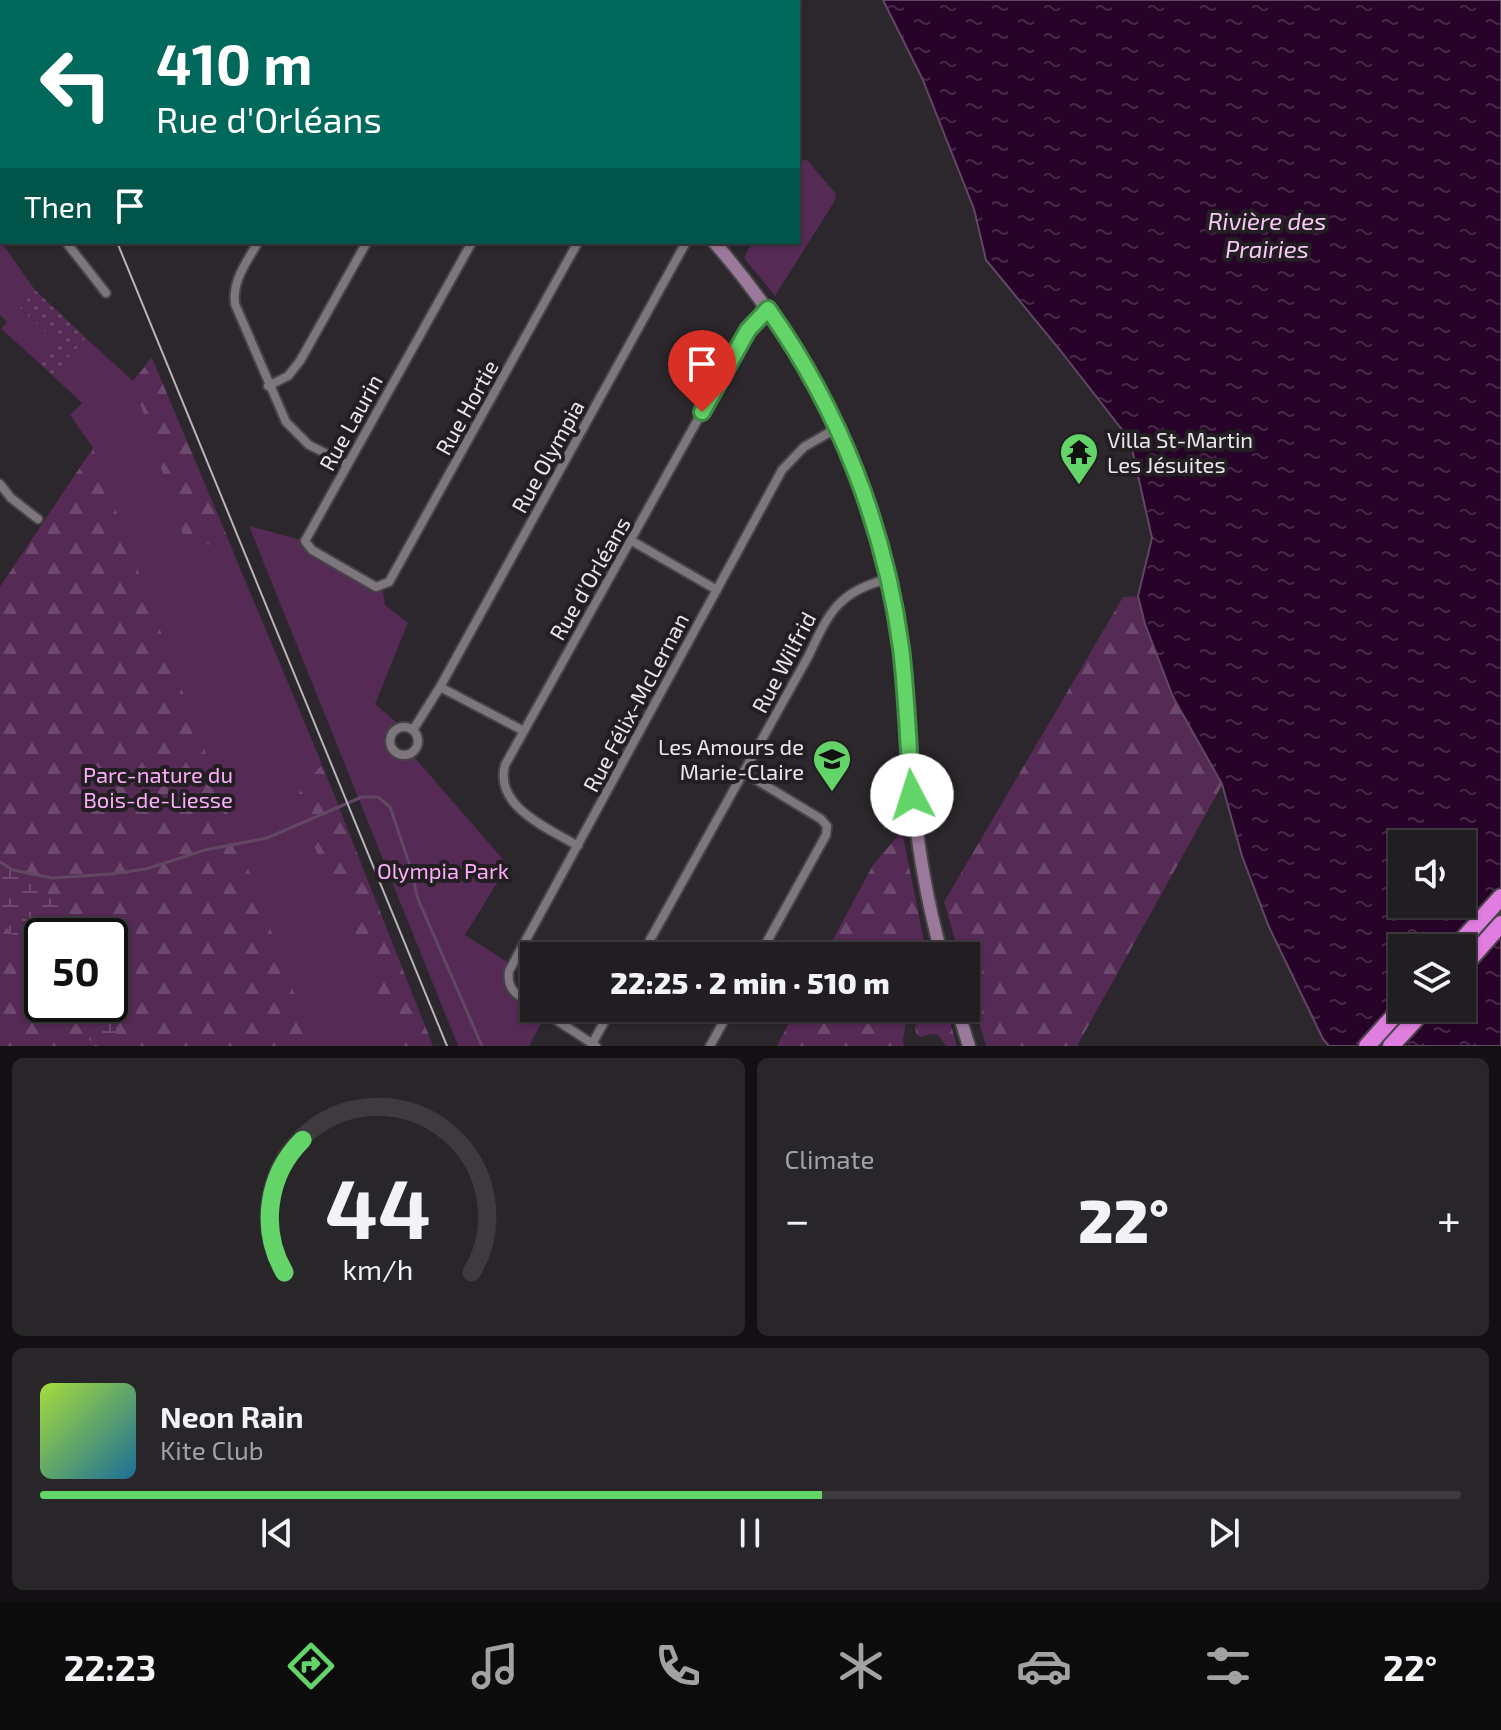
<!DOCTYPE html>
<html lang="en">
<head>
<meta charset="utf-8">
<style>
  body { margin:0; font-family:"Exo 2",sans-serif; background:#29262a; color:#f1f3f6; height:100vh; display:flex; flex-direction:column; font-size:30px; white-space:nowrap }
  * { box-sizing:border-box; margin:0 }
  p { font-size:26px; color:#a2a2a5 }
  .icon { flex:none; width:44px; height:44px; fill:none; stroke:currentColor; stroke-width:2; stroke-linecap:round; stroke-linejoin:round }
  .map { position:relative; height:1046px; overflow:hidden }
  .sheet { display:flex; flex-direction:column; gap:12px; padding:12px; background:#121012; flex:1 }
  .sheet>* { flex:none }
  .banner { position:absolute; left:0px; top:0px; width:800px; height:244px; box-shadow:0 2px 6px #0004,0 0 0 2px #3e3b3f; background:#00695c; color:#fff; overflow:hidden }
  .controls { position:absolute; left:1388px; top:830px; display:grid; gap:16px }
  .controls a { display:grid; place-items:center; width:88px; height:88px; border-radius:0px; background:#211d21; box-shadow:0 2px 6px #0004,0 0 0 2px #3e3b3f; font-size:40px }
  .speed { position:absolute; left:24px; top:918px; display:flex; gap:16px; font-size:40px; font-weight:700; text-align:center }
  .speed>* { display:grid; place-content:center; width:104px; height:104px; border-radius:50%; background:#211d21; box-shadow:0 2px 6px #0004,0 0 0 2px #3e3b3f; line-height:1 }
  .speed .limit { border:4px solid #111; border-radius:12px; background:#fff; color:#111 }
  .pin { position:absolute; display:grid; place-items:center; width:68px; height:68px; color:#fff; margin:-82px -34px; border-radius:50% 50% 50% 0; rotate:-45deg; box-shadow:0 0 8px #0007 }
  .pin .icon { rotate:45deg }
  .me { position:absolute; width:88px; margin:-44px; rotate:355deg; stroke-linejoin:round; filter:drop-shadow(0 0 6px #0008) }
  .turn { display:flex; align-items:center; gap:28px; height:168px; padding:0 24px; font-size:36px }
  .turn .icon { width:104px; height:104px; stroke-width:2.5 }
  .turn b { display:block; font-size:56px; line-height:68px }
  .then { display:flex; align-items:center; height:76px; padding:0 24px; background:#0003; gap:16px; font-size:30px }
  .big { font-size:60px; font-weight:800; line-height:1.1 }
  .sheet .tile { flex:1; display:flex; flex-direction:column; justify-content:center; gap:12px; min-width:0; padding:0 28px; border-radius:12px; background:#29262a }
  .sheet .dial { align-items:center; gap:0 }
  .dial svg { height:208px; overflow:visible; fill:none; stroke:#3e3b3f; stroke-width:7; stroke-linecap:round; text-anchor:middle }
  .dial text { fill:#f1f3f6; stroke:none }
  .song { display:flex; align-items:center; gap:24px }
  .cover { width:96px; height:96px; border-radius:12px; background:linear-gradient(135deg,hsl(80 70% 55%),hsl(200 70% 35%)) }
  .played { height:8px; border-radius:4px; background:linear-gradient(90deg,#63d468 55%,#3e3b3f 55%) }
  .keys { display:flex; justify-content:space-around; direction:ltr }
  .heat { display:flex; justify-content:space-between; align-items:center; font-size:44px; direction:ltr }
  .sheet .tiles { flex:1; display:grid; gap:12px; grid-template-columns:1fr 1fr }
  .tile:last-child { grid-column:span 2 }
  .trip { position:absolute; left:520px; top:942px; width:460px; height:80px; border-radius:0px; background:#211d21; box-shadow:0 2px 6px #0004,0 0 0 2px #3e3b3f; font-weight:800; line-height:80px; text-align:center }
  .dock { display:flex; height:128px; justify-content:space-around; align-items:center; background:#0d0c0d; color:#a2a2a5 }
  .dock .icon { width:56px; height:56px }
  .dock .current { color:#63d468 }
  .dock b { font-size:36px; color:#f1f3f6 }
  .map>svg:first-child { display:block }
  .green { fill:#552a55; fill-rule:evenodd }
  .forest { fill:url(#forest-firs) }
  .wetland { fill:url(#wetland-marsh) }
  .garden { fill:url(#garden-dots) }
  .water { fill:url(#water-ripples); stroke:#624763; stroke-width:2; fill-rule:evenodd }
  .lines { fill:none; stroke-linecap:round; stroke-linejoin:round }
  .stream { stroke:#624763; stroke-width:3 }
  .street-casing { stroke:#474447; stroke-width:12 }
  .secondary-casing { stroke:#474447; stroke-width:16 }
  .highway-casing { stroke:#474447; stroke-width:20 }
  .street { stroke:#7d777d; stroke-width:8 }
  .secondary { stroke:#9b799b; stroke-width:12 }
  .highway { stroke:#e07de0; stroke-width:16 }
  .tram { stroke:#b8b4b8; stroke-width:2 }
  .route-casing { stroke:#408a44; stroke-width:20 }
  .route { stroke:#63d468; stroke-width:14 }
  .labels { text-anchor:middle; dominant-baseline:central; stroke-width:8; stroke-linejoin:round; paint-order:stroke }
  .street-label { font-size:22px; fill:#eae7ea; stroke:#221e22 }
  .poi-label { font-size:22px; fill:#eae7ea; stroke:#221e22; text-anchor:start }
  .park-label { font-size:22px; fill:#fbadfa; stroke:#221e22 }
  .water-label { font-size:24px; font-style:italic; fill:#f9c9f7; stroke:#221e22 }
</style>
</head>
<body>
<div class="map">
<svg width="1501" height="1046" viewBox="0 0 1501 1046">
  <defs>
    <pattern id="forest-firs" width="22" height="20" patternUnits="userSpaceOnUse" patternTransform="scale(2)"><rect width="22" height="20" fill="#552a55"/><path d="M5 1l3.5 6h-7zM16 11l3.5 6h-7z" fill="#6e496e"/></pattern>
    <pattern id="wetland-marsh" width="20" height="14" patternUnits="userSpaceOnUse" patternTransform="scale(2)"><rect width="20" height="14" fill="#552a55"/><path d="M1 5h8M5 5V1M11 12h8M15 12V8" fill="none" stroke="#6e496e"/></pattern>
    <pattern id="garden-dots" width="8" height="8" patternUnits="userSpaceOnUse" patternTransform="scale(2)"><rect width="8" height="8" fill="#552a55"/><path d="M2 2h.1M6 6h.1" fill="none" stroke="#6e496e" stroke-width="1.8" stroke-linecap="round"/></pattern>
    <pattern id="water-ripples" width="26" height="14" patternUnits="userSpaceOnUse" patternTransform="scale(2)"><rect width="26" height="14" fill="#280329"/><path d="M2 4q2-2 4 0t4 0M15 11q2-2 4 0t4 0" fill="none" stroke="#472848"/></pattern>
  </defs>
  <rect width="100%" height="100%" fill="#2c272c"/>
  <path class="green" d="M 806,159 L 836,194 L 834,202 L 775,296 L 744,258 L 752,242 L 798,242 L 798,163 Z
    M 0,240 L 35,290 L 20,308 L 55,341 L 37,361 L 1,329 L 7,322 L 0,315 Z
    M 86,338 L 133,381 L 151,358 L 157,370 L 322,764 L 319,768 L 432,1046 L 0,1046 L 0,587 L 93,448 L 70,415 L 82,403 L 52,375 ZM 42,936 L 110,936 L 110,1004 L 42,1004 Z
    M 249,526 L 305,541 L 312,550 L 382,586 L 385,605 L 408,623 L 375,704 L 402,727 L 391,735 C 388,755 410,761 417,742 L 415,758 L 508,865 L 465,935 L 512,965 L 507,982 L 546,1014 L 529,1046 L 458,1046 Z"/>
  <path class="forest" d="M 152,358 L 233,551 L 184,538 L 133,381 Z
    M 93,448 L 311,1039 L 313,1046 L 114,1046 L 116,1024 L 107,1004 L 110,1004 L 110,936 L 79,936 C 59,902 33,876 0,854 L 0,587 Z
    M 1138,596 L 1145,624 L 1173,697 L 1222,785 L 1077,1046 L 986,1046 L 966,976 L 966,956 L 960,956 L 944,902 L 1123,597 Z
    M 322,764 L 433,1046 L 397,1046 L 345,905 L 291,803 Z
    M 902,831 L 927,956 L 824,956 L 873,865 Z
    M 0,920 L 42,967 L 42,1004 L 73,1004 L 76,1007 L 77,1023 L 94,1046 L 0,1046 Z
    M 797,1008 L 908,1008 L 903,1040 L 904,1046 L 777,1046 Z
    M 922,1008 L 946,1008 L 957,1046 L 946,1046 L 938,1035 L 929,1034 L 922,1037 L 917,1035 L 915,1028 Z"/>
  <path class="wetland" d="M 0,854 C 33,876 59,902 79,936 L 42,936 L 42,967 L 0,920 Z
    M 73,1004 L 107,1004 L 116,1024 L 114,1046 L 94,1046 L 77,1023 L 76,1007 Z"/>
  <path class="garden" d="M 35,290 L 86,338 L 52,375 L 37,361 L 55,341 L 20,308 Z"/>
  <path class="water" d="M 883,0 L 1501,0 L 1501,1046 L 1329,1046 L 1323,1039 L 1269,927 L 1242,856 L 1222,784 L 1173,697 L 1145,624 L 1138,596 L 1152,538 L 1130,440 L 1060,350 L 986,260 L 974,209 L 922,78 ZM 1402,844 L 1462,844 L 1462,904 L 1402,904 ZM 1402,948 L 1462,948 L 1462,1008 L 1402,1008 Z"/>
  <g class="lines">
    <path class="stream" d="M 0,862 L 13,870 L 52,878 L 111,874 L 146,869 L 205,850 L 267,838 L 362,797 L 378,797 L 390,807 L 409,863 L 418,899 L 482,1046"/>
    <g class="street-casing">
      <path id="street" d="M 98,0 L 102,2
        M 79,2 L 80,0
        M 298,2 L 299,0
        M 392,2 L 393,0
        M 609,2 L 610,0
        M 713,2 L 715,0
        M 0,146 L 2,143
        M 0,160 L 2,162
        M 66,242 L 106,293
        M 258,242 C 247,262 232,280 235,304 L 286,422 L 309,445 L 347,464
        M 472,242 L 305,541 L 312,550 L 376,587 L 389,582 L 578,242
        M 268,386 L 288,376 L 300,361 L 367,242
        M 0,484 L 11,498 L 38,519
        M 632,541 L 717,590
        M 440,687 L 522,730
        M390 741a14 14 0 1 1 28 0a14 14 0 1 1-28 0Z
        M 413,730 L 440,687 L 686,242
        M 743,772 L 821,819 L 827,826 L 826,835 L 759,956
        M 578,846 C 548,828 494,807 505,765 L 745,335 L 768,309
        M 641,956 L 809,655 C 829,612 839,591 888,579
        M 534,1005 C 519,996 506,991 509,971 L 782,470 L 804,447 L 837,428
        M 538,1008 L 596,1046
        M 592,1044 L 612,1008
        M 710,1046 L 731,1008"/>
    </g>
    <g class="secondary-casing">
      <path id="secondary" d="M 472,0 L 474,2
        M 714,242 C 815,358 881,497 901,650 C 907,692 907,735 911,777 C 916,837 926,898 942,956
        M 957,1008 L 969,1046"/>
    </g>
    <g class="highway-casing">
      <path id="highway" d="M 1455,948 L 1501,897
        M 1462,968 L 1501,924
        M 1367,1046 L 1402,1007
        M 1391,1046 L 1426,1008"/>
    </g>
    <use href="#street" class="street"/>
    <use href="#secondary" class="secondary"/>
    <use href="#highway" class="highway"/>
    <path class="tram" d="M 21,0 L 22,2
      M 117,242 L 447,1046"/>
  </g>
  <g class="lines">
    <g class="route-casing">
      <path id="route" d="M 702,412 L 748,330 L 768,309 C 839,409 885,527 901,648 C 907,697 908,746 912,795"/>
    </g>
    <use href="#route" class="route"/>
  </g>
  <defs>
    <g id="temple-pin" transform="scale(2)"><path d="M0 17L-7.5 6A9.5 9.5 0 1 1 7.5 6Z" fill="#63d468" stroke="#221e22"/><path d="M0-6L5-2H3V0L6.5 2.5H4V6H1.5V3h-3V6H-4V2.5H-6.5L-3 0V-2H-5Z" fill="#111"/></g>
    <g id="school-pin" transform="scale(2)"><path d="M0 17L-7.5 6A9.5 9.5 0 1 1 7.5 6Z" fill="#63d468" stroke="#221e22"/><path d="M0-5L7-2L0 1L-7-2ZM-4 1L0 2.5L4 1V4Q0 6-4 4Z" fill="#111"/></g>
  </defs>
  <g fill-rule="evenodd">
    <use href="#temple-pin" x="1079" y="452"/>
    <use href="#school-pin" x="832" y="759"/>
  </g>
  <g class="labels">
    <g class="street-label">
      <text transform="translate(466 407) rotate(-61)">Rue Hortie</text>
      <text transform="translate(350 422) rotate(-61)">Rue Laurin</text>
      <text transform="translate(547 456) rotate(-61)">Rue Olympia</text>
      <text transform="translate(589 578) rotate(-60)">Rue d'Orléans</text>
      <text transform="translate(783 662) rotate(-62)">Rue Wilfrid</text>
      <text transform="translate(635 702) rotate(-62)">Rue Félix-McLernan</text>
    </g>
    <g class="poi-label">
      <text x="1107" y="439">Villa St-Martin<tspan x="1107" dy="25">Les Jésuites</tspan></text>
      <text x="804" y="746" text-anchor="end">Les Amours de<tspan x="804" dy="25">Marie-Claire</tspan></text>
    </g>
    <g class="park-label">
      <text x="158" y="774">Parc-nature du<tspan x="158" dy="25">Bois-de-Liesse</tspan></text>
      <text x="443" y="870">Olympia Park</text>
    </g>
    <g class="water-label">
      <text x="1267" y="220">Rivière des<tspan x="1267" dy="28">Prairies</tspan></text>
    </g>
  </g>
</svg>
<div class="controls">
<a><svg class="icon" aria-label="sound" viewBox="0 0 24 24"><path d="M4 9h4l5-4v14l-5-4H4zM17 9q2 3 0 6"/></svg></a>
<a><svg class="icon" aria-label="layers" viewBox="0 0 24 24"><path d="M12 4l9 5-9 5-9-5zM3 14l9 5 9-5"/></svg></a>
</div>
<div class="speed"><div class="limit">50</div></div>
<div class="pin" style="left:702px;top:412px;background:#d93025"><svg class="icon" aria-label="arrive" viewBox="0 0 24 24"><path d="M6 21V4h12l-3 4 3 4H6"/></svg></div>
<svg class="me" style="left:912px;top:795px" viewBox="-20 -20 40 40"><circle r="19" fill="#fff"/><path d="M0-13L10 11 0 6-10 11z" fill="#63d468"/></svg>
<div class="trip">22:25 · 2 min · 510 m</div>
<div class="banner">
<div class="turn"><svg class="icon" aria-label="left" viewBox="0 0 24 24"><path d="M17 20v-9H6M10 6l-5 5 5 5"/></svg><div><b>410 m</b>Rue d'Orléans</div></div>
<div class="then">Then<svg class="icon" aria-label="arrive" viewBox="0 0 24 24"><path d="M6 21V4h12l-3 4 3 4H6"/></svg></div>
</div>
</div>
<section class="sheet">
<div class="tiles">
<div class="tile dial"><svg viewBox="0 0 100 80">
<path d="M14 69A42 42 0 1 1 86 69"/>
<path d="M14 69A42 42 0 0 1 21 18" stroke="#63d468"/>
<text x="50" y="56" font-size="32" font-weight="700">44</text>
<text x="50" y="72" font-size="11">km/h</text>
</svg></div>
<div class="tile"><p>Climate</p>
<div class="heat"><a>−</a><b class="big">22°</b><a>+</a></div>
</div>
<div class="tile">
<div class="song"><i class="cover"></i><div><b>Neon Rain</b><p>Kite Club</p></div></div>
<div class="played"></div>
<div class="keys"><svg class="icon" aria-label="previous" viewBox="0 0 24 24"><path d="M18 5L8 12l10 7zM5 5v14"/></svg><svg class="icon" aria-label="pause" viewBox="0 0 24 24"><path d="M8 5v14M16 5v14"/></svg><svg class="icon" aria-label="next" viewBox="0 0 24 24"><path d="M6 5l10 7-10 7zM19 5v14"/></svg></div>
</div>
</div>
</section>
<nav class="dock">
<b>22:23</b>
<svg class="icon current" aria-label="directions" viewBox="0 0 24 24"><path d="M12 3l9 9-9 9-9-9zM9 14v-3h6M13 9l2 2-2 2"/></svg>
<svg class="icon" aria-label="music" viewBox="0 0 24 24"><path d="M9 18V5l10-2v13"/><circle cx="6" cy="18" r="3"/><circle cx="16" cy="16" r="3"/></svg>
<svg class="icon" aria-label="phone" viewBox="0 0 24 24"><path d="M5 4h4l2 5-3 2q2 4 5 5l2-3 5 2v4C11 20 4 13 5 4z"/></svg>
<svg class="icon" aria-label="climate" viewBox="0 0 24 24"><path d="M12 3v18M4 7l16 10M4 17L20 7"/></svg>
<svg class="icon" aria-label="car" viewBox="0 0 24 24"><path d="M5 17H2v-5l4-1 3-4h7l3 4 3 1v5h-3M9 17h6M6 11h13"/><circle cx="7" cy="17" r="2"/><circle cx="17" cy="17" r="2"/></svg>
<svg class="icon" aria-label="filters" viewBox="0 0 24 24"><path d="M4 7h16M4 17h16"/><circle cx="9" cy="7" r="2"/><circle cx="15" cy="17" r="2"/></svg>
<b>22°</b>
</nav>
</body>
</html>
